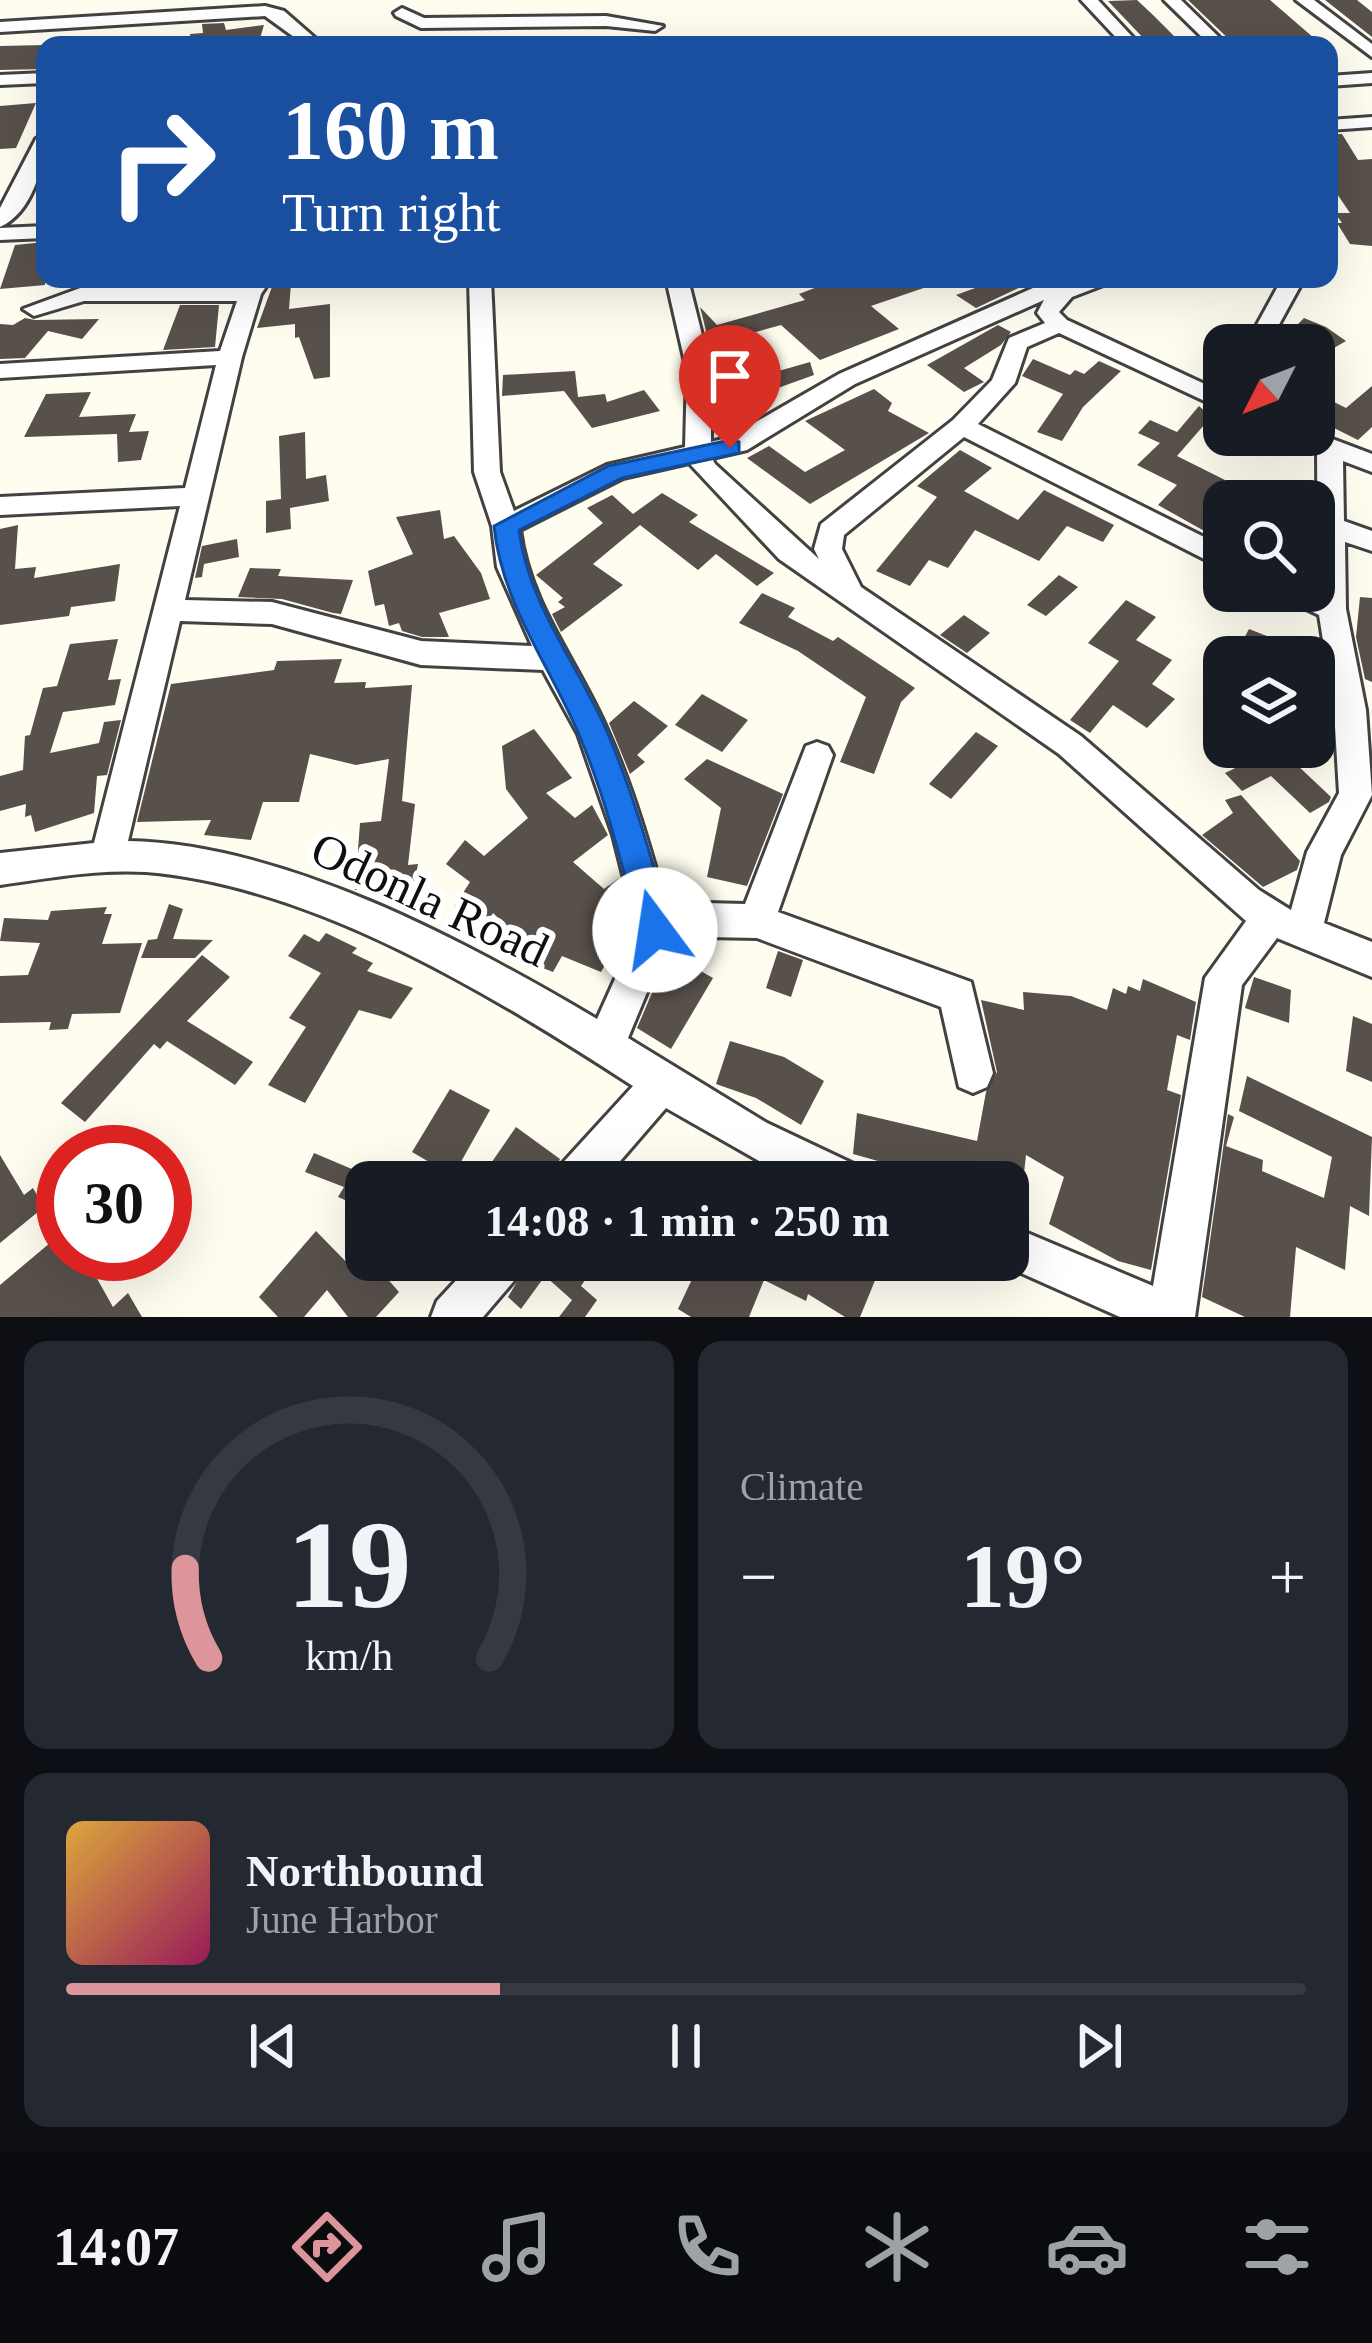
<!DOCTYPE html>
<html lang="en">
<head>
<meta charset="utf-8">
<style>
  body { margin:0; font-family:"Times New Roman",serif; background:#242831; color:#f1f3f6; height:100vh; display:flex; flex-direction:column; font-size:45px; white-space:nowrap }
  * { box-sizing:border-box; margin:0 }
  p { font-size:39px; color:#9ea1a6 }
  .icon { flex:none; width:66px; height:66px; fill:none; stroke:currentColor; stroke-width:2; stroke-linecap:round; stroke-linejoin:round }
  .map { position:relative; height:1317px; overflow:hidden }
  .details { display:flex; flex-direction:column; gap:24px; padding:24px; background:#0d0f14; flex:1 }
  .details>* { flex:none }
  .banner { position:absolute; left:36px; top:36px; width:1302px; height:252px; border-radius:24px; box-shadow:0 12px 48px #0002; background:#1a4fa0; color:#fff; overflow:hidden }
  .needle { width:78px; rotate:228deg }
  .controls { position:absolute; left:1203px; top:324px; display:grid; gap:24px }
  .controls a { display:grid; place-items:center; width:132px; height:132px; border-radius:24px; background:#171b24; box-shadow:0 12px 48px #0002; font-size:60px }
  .speed { position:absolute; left:36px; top:1125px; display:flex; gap:24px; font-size:60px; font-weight:700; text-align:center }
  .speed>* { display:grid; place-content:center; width:156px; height:156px; border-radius:50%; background:#171b24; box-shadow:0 12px 48px #0002; line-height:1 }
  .speed .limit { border:18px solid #d22; background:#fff; color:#111 }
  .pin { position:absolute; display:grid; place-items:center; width:102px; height:102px; color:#fff; margin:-123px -51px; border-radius:50% 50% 50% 0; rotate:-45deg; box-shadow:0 0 12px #0007 }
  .pin .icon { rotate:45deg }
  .me { position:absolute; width:132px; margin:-66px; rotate:346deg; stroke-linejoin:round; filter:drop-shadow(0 0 9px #0008) }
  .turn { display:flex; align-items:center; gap:42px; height:252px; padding:0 48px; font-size:54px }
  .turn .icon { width:156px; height:156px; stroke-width:2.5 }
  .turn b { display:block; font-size:84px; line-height:102px }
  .big { font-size:90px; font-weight:600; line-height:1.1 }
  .details .widget { flex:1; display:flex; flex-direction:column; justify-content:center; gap:18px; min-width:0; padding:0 42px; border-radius:24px; background:#242831 }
  .details .dial { align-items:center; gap:0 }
  .dial svg { height:312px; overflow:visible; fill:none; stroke:#363941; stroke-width:7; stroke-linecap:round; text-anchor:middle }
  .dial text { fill:#f1f3f6; stroke:none }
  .song { display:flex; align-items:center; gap:36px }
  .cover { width:144px; height:144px; border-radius:18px; background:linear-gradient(135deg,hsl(40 70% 55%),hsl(330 70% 35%)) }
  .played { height:12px; border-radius:6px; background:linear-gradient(90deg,#dc959a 35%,#363941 35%) }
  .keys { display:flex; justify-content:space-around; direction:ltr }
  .heat { display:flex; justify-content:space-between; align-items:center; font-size:66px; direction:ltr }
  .details .tiles { flex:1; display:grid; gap:24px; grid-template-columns:1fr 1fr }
  .widget:last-child { grid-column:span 2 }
  .trip { position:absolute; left:345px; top:1161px; width:684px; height:120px; border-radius:24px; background:#171b24; box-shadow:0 12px 48px #0002; font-weight:600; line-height:120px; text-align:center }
  .menu { display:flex; height:192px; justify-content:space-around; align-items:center; background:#090b0e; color:#9ea1a6 }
  .menu .icon { width:84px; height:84px }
  .menu .selected { color:#dc959a }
  .menu b { font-size:54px; color:#f1f3f6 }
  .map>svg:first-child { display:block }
  .building { fill:#58504b }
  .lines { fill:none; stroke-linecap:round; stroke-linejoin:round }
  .minor-casing { stroke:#424242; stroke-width:6 }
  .minor { fill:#fff; fill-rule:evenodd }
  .route { fill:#1a73e8; stroke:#114b97; stroke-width:3 }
  .labels { text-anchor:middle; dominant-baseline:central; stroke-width:12; stroke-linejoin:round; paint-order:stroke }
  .near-street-label { font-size:48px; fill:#0f0f0f; stroke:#fff }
</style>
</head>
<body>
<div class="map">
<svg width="1372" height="1317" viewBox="0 0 1372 1317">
  <rect width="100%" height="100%" fill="#fffcf0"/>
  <path class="building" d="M 1137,0 L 1153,15 L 1180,42 L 1149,44 L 1108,1 Z
    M 1188,0 L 1270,0 L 1322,45 L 1235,45 Z
    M 1325,0 L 1357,0 L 1372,12 L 1372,37 Z
    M 224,23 L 226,30 L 264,25 L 258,45 L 191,45 L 190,34 L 203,33 L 202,24 Z
    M 45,45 L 45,69 L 0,70 L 0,46 Z
    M 36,103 L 16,148 L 0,149 L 0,106 Z
    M 1329,134 L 1342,134 L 1358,160 L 1372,159 L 1372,246 L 1350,244 L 1337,223 L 1342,223 L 1335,213 L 1350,213 L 1329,182 Z
    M 45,242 L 45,285 L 0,289 L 15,245 Z
    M 838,279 L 873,279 L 881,285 L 900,279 L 941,282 L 871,306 L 899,329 L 820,360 L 781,325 L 730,339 L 737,348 L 729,356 L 707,335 L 700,307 L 717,325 L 805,300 L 799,294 Z
    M 967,279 L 1038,279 L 976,308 L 956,295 L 978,287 Z
    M 291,283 L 289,309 L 330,304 L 330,377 L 314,379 L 299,337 L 295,338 L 295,324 L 257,328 L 273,284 Z
    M 180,305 L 219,305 L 215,347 L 163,350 Z
    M 25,318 L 35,320 L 99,319 L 82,339 L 48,331 L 25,358 L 0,359 L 0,324 L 13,325 Z
    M 1304,318 L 1326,327 L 1346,341 L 1320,356 L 1314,345 L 1286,336 Z
    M 998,325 L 1011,332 L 1001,345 L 964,368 L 984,382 L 964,392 L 927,365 Z
    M 746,352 L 768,374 L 810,362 L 814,375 L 747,399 L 716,362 Z
    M 1033,359 L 1070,375 L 1075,370 L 1084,374 L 1099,361 L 1121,371 L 1083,407 L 1062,441 L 1037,432 L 1063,394 L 1022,376 Z
    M 575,371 L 578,397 L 605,394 L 607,402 L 644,390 L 660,411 L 592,428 L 564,391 L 502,396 L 503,375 Z
    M 1372,386 L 1372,427 L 1358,440 L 1314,418 L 1314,392 L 1346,408 Z
    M 874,389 L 892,403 L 888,411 L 929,433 L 810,504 L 747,458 L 769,446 L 805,472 L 845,450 L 805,421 Z
    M 91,392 L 79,417 L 136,414 L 129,432 L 149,431 L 141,460 L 118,462 L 117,434 L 24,437 L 46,394 Z
    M 1199,406 L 1211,417 L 1177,456 L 1225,480 L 1209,498 L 1224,505 L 1224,542 L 1158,505 L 1177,485 L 1137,465 L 1160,443 L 1138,433 L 1150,420 L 1177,432 Z
    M 305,432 L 306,479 L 326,475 L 329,501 L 290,508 L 291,529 L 266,533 L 266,501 L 281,499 L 279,436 Z
    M 960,450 L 992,468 L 964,491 L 1018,520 L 1044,490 L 1114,525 L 1103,542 L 1067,526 L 1039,561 L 975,530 L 948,568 L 929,560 L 910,586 L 876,571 L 937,497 L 917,486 Z
    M 662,493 L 698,515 L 689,522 L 774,573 L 757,586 L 716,554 L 698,570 L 640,525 L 593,564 L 623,585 L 561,632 L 552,614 L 565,607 L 558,602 L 563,598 L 536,575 L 603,523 L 587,508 L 612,495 L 633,514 Z
    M 440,510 L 444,539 L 454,536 L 481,573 L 490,599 L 439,613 L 449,637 L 422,637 L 402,631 L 399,623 L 389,626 L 384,604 L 375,606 L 368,571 L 413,554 L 396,517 Z
    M 18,525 L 15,569 L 36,567 L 34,578 L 120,564 L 115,601 L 71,607 L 69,616 L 0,625 L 0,529 Z
    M 237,539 L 239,557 L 204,564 L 202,577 L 195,578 L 202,546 Z
    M 250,568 L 281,569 L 278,576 L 353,580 L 341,614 L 333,613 L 282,599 L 238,597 Z
    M 1059,575 L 1078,587 L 1046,616 L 1027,605 Z
    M 762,593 L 795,608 L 788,617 L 833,641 L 838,637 L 915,688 L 901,702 L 874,774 L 840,762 L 866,697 L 798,651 L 739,623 Z
    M 1360,597 L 1372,598 L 1372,682 L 1365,679 L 1356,637 Z
    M 1126,600 L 1156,617 L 1136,640 L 1172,660 L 1152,684 L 1175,699 L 1147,728 L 1113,705 L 1090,733 L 1070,720 L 1119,661 L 1088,643 Z
    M 964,615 L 990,633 L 967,653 L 940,635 Z
    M 1249,629 L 1318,656 L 1318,657 L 1234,657 Z
    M 118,639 L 108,680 L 121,679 L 115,705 L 63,712 L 50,753 L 99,743 L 104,722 L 121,720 L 107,775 L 97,776 L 94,813 L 35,832 L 31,815 L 25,817 L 26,804 L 0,811 L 0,776 L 23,770 L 25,736 L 30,735 L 43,688 L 57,686 L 70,644 Z
    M 342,659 L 334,683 L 366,682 L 365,688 L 412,685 L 402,801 L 415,804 L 408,865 L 418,864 L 414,885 L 355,890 L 360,823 L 381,821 L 389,759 L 356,765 L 310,754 L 299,802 L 263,802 L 251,840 L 204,835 L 211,820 L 137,822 L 171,684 L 274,670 L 277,661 Z
    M 702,694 L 748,720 L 722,752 L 675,725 Z
    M 634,701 L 668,726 L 637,755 L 645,762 L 630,774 L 609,723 Z
    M 534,729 L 572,778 L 546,793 L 575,818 L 592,805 L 608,835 L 573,862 L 604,889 L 619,878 L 630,921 L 601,972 L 562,956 L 553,972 L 528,962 L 535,954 L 493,913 L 488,921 L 454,907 L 470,882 L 446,864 L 465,840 L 484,856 L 528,818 L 506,789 L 502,746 Z
    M 976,732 L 998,746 L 951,799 L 929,784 Z
    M 1241,747 L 1278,747 L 1331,797 L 1329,802 L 1310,813 L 1271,776 L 1242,791 L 1225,773 L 1254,759 Z
    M 707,759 L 783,794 L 747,886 L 707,877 L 721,808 L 684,779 Z
    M 1241,795 L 1300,861 L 1297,870 L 1263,887 L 1202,835 L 1233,813 L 1225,800 Z
    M 169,904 L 183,909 L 173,939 L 213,940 L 195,958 L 141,958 L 148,940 L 157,939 Z
    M 107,907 L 104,914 L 112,914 L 102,944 L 142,943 L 120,1013 L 72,1014 L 68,1029 L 49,1030 L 51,1022 L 0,1023 L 0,976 L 28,975 L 40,943 L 0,941 L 4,918 L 48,920 L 51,911 Z
    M 326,933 L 357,948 L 352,953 L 373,963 L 367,971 L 413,988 L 391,1019 L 359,1010 L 305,1103 L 268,1085 L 306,1027 L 289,1018 L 321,973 L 288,956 L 304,934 L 319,942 Z
    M 778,951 L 803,960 L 791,997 L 766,988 Z
    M 669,953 L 713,978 L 671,1049 L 637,1028 Z
    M 202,955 L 230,977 L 187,1021 L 253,1062 L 235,1085 L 167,1041 L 160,1049 L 154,1044 L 85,1122 L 61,1103 Z
    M 1254,977 L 1291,990 L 1289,1023 L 1245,1008 Z
    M 1143,979 L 1196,1002 L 1190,1040 L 1177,1035 L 1167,1090 L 1181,1095 L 1151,1270 L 1118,1261 L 1049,1224 L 1064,1177 L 1026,1155 L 1023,1182 L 953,1182 L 853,1154 L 857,1113 L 977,1141 L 986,1092 L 997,1072 L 981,1000 L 1024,1010 L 1023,992 L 1071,996 L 1107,1010 L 1113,988 L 1126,994 L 1128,986 L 1140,991 Z
    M 1353,1016 L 1372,1024 L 1372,1082 L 1346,1071 Z
    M 730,1041 L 784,1057 L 824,1081 L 801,1125 L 756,1098 L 716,1084 Z
    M 1247,1076 L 1372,1137 L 1369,1216 L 1350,1206 L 1345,1270 L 1296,1247 L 1290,1317 L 1245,1317 L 1202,1297 L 1228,1114 L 1234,1117 L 1226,1146 L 1263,1160 L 1262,1171 L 1324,1198 L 1332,1157 L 1239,1111 Z
    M 450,1089 L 490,1110 L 453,1176 L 412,1152 Z
    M 516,1127 L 560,1159 L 549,1182 L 478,1182 Z
    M 314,1153 L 366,1175 L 366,1209 L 338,1197 L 344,1187 L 305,1172 Z
    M 0,1155 L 24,1195 L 33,1188 L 44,1207 L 0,1243 Z
    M 316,1231 L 358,1274 L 371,1260 L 399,1292 L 376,1317 L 348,1317 L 327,1290 L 304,1317 L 278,1317 L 259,1297 Z
    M 63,1232 L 63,1254 L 107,1254 L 91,1268 L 113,1307 L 128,1293 L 142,1317 L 0,1317 L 0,1285 Z
    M 530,1260 L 580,1260 L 592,1270 L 581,1286 L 597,1300 L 585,1317 L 559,1317 L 572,1300 L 545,1276 L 521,1309 L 508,1297 Z
    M 701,1260 L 849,1260 L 876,1278 L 860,1317 L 845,1317 L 808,1294 L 806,1301 L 764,1280 L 749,1317 L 691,1317 L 678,1309 Z"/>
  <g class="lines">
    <g class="minor-casing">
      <path id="minor" d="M 1081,0 L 1098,0 L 1140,45 L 1123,45 Z
        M 1164,0 L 1181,0 L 1227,45 L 1210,45 Z
        M 1296,0 L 1314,0 L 1372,44 L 1372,57 Z
        M 265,6 L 284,11 L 323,45 L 305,45 L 265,16 L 0,32 L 0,22 Z
        M 402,8 L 424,18 L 606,16 L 663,26 L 655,31 L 606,26 L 421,28 L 396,16 L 394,13 Z
        M 45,73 L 45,83 L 0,85 L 0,75 Z
        M 1372,73 L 1372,83 L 1329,86 L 1329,76 Z
        M 1372,117 L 1372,127 L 1329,130 L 1329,120 Z
        M 45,133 C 45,165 32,213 0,227 L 0,208 L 36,139 Z
        M 45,226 L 45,238 L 0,240 L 0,228 Z
        M 249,279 L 271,279 L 261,294 L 242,357 L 185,600 L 272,602 L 421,641 L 532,646 L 497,567 L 492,526 L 474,472 L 469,279 L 491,279 L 500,472 L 514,511 L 607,465 L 685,447 L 687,371 L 666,279 L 688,279 L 711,371 L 711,442 L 730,437 L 839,374 L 1042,284 L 1119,279 L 1072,297 L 1059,312 L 1067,320 L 1224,393 L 1224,410 L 1059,333 L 1027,347 L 1015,383 L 978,424 L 1224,547 L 1224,569 L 964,437 L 844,535 L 842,549 L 861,587 L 1081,736 L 1259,890 L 1291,910 L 1307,852 L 1339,793 L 1334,710 L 1319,615 L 1283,598 L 1279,591 L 1318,590 L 1317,452 L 1285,435 L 1314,432 L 1372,454 L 1372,472 L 1343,461 L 1344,521 L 1372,531 L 1372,551 L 1345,542 L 1346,609 L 1366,710 L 1372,795 L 1341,855 L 1324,923 L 1372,942 L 1372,977 L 1277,938 L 1242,985 L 1195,1317 L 1120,1317 L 992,1260 L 1008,1260 L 1008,1225 L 1153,1286 L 1205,978 L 1246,921 L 1059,754 L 779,559 L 689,463 L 623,478 L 520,530 C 530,607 580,664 609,734 C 634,791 651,851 668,911 L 706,903 L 745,904 L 806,746 L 817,742 L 828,746 L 833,755 L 778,912 L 971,982 L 993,1073 L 987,1087 L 973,1093 L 959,1087 L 941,1007 L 757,938 L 706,937 L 667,944 L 628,1038 L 767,1123 L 860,1167 L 866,1182 L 796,1182 L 666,1108 L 602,1182 L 553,1182 L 559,1167 L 633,1086 C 494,996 315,886 146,872 C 98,869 48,878 0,885 L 0,853 L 94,843 L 180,506 L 0,515 L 0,497 L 185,488 L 216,365 L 0,378 L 0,364 L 220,351 L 237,301 L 84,301 L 34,316 L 23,309 L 83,287 L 244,287 ZM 1044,300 L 1037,313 L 1045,323 L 1009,338 L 992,380 L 953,420 L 821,524 L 814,549 L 819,559 L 715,464 L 712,458 L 747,450 L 855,384 ZM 180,621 L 272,624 L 421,665 L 543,670 L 578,734 L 613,835 L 637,930 L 597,1019 C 465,941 285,844 128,841 Z
        M 1282,279 L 1304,279 L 1276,330 L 1286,345 L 1264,345 L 1254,330 Z
        M 475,1260 L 526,1260 L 519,1275 L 483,1317 L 431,1317 L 437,1301 Z"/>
    </g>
    <use href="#minor" class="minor"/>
  </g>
  <path class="route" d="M 730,440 L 739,442 L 739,453 L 622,478 L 519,530 C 529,607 578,664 608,734 C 635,798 653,864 672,930 L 667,941 L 655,946 L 644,941 L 639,930 C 622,865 606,799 580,737 C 550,665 502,605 494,526 L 608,466 Z"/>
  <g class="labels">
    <g class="near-street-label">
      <text transform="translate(430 899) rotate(25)">Odonla Road</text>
    </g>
  </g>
</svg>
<div class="controls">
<a><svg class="needle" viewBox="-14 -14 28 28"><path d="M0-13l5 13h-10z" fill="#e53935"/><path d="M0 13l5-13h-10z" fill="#9ea1a6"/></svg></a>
<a><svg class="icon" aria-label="search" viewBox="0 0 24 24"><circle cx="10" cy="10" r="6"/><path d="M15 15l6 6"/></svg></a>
<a><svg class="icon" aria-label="layers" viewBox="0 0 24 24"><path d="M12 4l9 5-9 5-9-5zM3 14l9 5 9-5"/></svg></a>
</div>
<div class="speed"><div class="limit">30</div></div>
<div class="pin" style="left:730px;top:448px;background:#d93025"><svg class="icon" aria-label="arrive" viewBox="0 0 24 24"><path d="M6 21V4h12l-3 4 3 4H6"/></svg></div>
<svg class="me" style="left:655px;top:930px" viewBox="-20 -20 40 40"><circle r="19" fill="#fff"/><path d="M0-13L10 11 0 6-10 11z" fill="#1a73e8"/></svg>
<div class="trip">14:08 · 1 min · 250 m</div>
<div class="banner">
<div class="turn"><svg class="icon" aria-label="right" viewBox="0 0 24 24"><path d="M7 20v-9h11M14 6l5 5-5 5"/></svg><div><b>160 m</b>Turn right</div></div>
</div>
</div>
<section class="details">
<div class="tiles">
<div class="widget dial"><svg viewBox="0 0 100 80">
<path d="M14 69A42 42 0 1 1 86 69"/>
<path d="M14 69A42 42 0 0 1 8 46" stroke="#dc959a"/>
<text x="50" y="56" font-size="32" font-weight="700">19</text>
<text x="50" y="72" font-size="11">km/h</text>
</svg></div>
<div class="widget"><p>Climate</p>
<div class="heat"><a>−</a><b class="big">19°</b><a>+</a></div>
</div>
<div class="widget">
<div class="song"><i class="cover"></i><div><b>Northbound</b><p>June Harbor</p></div></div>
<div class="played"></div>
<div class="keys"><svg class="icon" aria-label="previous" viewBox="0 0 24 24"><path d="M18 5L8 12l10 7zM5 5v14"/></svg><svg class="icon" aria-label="pause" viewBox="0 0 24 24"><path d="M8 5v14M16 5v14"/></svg><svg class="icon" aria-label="next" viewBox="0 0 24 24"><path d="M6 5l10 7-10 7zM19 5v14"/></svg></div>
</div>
</div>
</section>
<nav class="menu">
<b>14:07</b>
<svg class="icon selected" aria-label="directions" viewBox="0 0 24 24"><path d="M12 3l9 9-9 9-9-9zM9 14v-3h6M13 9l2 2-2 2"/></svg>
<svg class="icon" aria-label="music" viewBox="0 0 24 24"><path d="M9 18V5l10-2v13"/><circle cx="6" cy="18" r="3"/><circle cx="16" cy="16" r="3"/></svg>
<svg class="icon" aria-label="phone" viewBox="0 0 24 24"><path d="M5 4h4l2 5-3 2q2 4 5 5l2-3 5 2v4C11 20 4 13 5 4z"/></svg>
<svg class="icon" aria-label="climate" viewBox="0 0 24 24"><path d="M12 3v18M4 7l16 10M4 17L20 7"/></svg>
<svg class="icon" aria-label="car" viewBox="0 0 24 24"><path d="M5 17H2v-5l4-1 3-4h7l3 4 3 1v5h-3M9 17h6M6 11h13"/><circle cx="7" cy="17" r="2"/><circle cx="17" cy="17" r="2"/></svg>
<svg class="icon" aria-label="filters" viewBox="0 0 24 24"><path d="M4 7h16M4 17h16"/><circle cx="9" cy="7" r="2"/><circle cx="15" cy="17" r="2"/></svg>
</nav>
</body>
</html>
